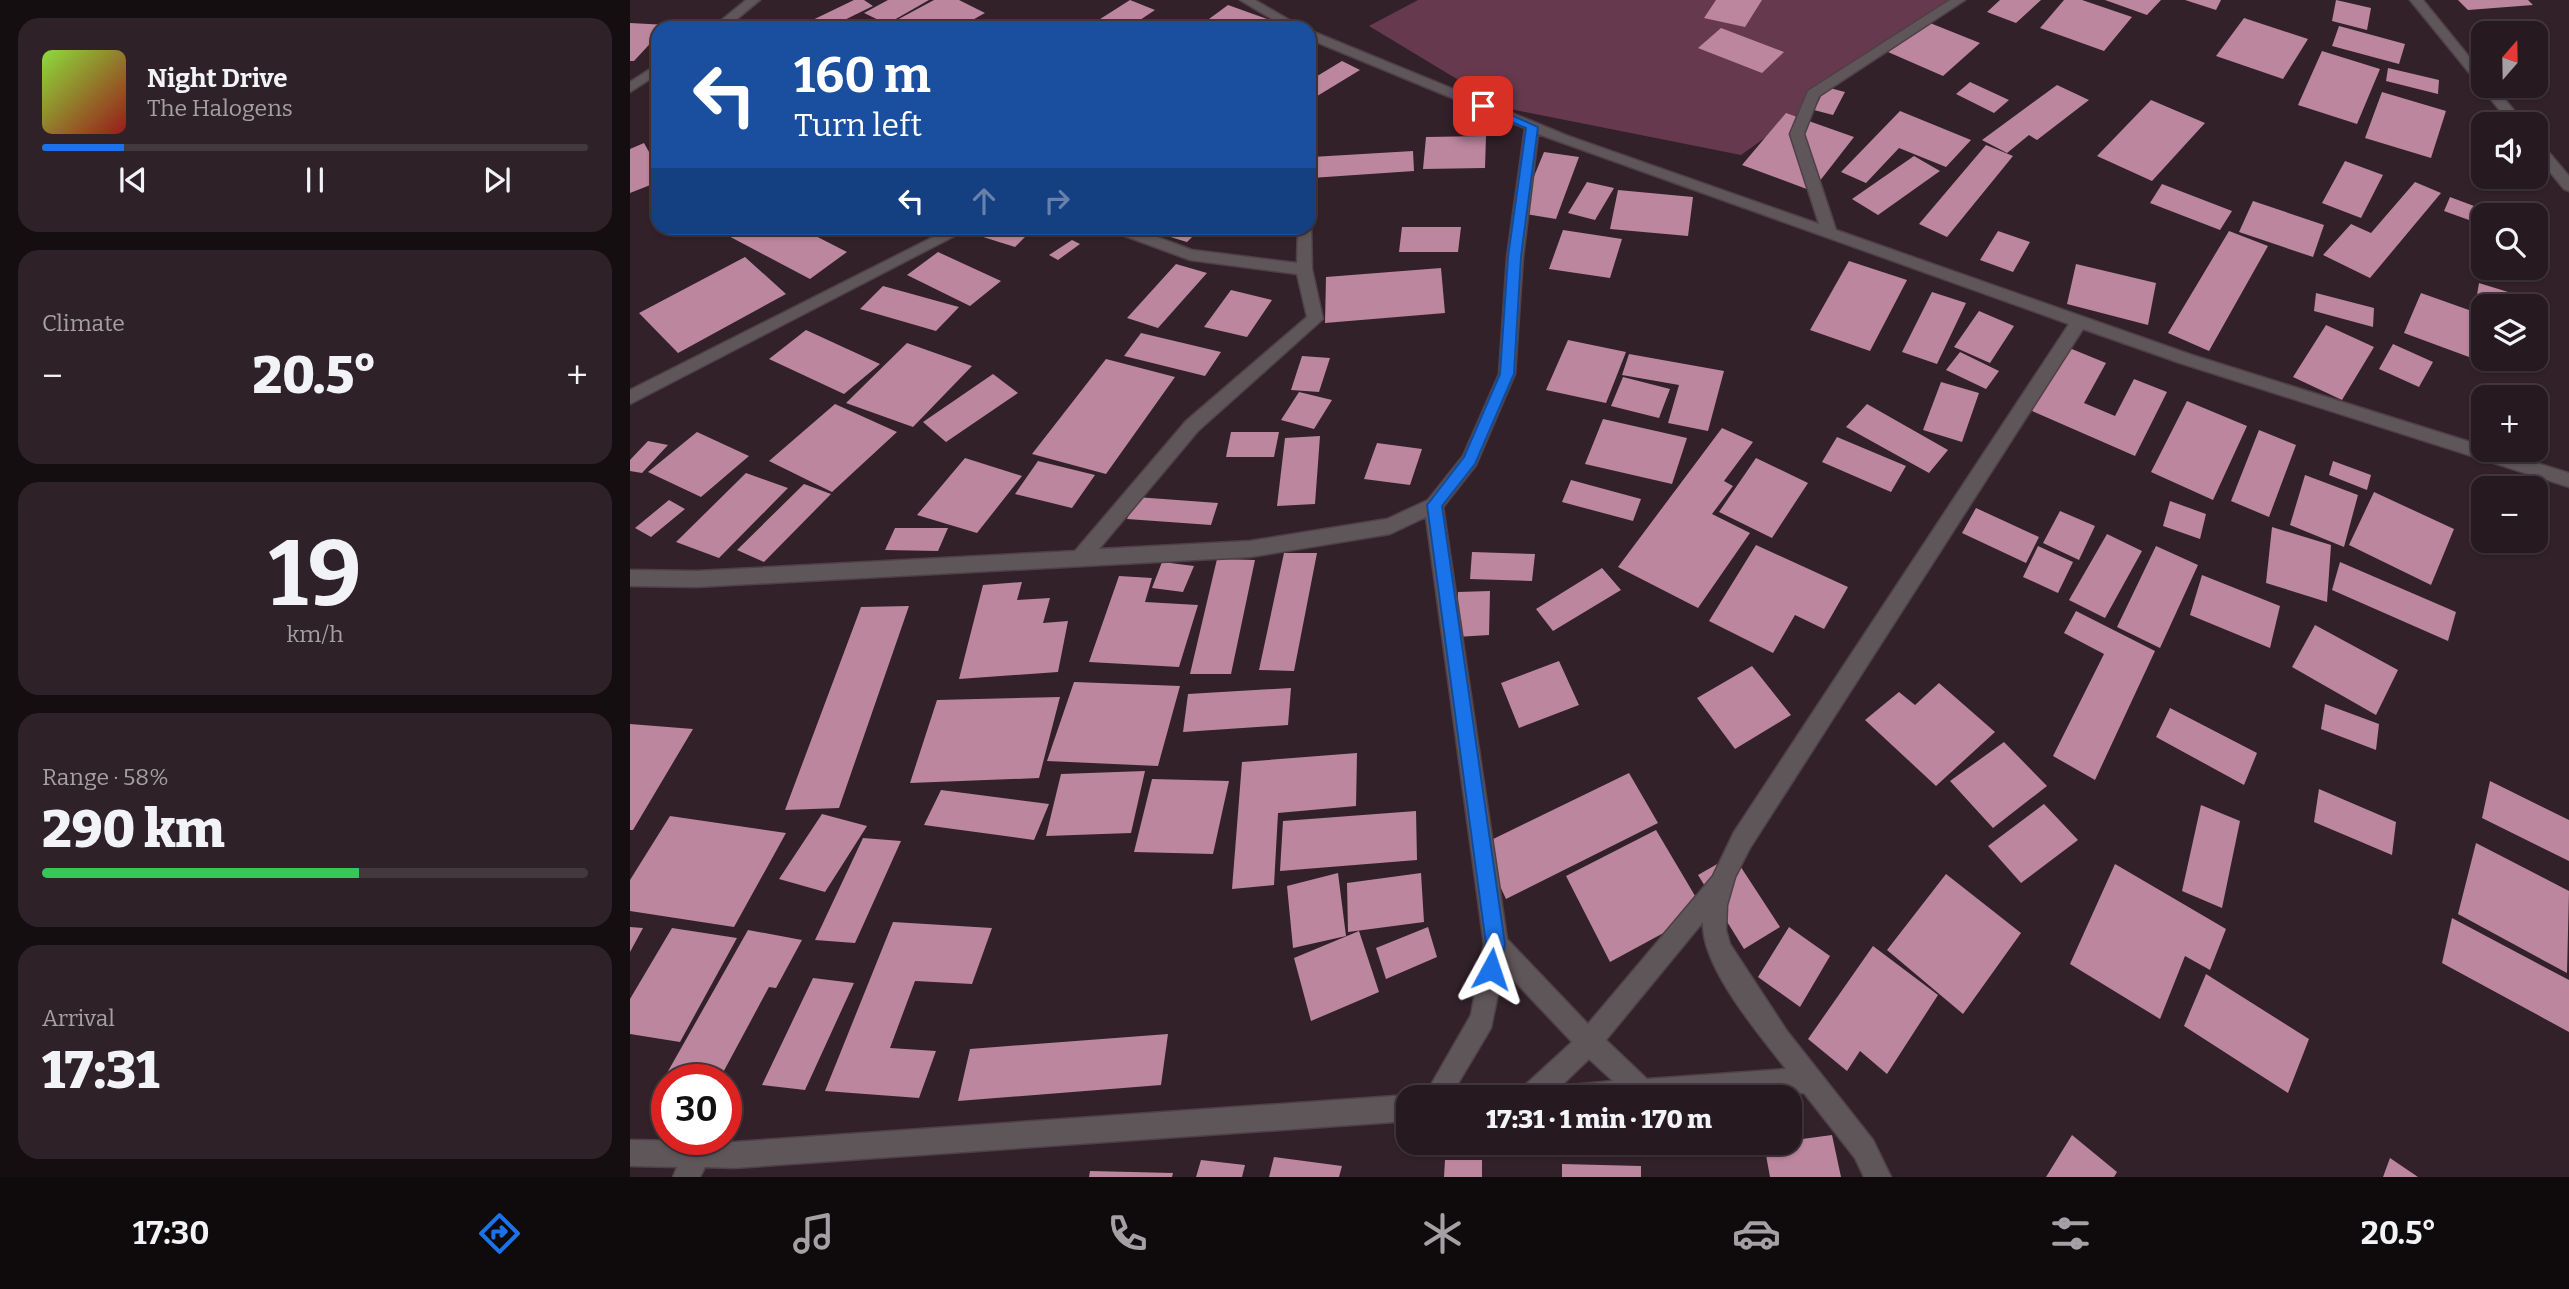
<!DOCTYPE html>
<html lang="en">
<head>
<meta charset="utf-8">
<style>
  body { margin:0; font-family:Bitter,serif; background:#2e2228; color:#f1f3f6; height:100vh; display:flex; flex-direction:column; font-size:26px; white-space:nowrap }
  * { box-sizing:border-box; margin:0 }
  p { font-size:23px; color:#a4a0a4 }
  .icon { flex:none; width:38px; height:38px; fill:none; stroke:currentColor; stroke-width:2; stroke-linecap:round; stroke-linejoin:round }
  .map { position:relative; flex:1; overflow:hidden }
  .side { display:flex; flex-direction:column; gap:18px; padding:18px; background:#150e11; width:630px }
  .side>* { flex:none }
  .banner { position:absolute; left:21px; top:21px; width:665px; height:214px; border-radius:21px; box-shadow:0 2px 5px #0004,0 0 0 2px #42383d; background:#1a4fa0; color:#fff; overflow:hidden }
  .needle { width:46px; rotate:20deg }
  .tools { position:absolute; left:1841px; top:21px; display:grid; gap:14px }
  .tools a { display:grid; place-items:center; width:77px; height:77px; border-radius:14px; background:#26191f; box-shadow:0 2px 5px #0004,0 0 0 2px #42383d; font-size:35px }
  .speed { position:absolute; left:21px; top:1064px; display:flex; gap:14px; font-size:35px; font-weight:700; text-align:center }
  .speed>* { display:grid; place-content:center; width:91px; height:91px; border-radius:50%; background:#26191f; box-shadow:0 2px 5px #0004,0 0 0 2px #42383d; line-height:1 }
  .speed .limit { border:10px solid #d22; background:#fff; color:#111 }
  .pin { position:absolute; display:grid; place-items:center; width:60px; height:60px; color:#fff; margin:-30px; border-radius:14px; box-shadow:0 4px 10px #0006 }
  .me { position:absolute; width:77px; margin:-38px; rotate:5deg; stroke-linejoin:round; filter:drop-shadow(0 0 5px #0008) }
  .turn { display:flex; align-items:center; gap:24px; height:147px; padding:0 28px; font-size:32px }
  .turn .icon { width:91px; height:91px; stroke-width:2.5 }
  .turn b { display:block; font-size:49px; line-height:60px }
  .lanes { display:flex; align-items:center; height:66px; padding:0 28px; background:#0003; justify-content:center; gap:35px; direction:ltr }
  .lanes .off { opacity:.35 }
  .big { font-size:52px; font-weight:800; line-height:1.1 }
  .side .tile { flex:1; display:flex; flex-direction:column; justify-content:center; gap:10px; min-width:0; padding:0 24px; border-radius:21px; background:#2e2228 }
  .side .dial { align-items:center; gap:0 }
  .dial b { font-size:91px; line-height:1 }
  .song { display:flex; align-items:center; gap:21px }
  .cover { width:84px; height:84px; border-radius:10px; background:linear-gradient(135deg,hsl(90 70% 55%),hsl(0 70% 35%)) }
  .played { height:7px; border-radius:4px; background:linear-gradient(90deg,#1a73e8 15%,#42383d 15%) }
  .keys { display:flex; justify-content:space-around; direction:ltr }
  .heat { display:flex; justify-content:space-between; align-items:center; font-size:38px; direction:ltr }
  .charge { height:10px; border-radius:5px; background:linear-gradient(90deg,#34c759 58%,#42383d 0) }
  .trip { position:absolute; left:766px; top:1085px; width:406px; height:70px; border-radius:21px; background:#26191f; box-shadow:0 2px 5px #0004,0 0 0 2px #42383d; font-weight:800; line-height:70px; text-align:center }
  .dock { display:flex; height:112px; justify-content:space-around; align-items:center; background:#0f0a0c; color:#a4a0a4 }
  .dock .icon { width:49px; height:49px }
  .dock .on { color:#1a73e8 }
  .dock b { font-size:32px; color:#f1f3f6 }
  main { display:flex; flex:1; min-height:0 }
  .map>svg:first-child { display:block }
  .green { fill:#67394f }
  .building { fill:#bc869e }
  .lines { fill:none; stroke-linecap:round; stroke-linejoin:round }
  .minor-casing { stroke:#4f3f46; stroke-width:3 }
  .minor { fill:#5f565a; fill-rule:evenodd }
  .route { fill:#1a73e8; stroke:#114b97; stroke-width:2 }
</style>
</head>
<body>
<main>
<section class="side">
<div class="tile">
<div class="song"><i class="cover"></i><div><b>Night Drive</b><p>The Halogens</p></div></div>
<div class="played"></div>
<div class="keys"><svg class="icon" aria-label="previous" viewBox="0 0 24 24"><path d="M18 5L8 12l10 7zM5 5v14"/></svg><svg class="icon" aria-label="pause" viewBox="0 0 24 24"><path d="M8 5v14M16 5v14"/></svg><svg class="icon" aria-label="next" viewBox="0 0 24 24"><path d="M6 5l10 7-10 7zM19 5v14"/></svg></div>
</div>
<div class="tile"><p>Climate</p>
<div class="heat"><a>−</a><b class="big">20.5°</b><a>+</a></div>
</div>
<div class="tile dial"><b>19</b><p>km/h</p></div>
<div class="tile"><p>Range · 58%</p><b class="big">290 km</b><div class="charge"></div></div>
<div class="tile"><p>Arrival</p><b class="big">17:31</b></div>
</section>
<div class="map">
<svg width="1939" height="1177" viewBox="0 0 1939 1177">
  <rect width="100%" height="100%" fill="#322129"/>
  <path class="green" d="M 788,0 L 1326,0 L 1111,155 L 875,108 L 739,26 Z"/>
  <path class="building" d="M 224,0 L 234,0 L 243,6 L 198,28 L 166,28 Z
    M 258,0 L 299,0 L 257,24 L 234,13 Z
    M 304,0 L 329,0 L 355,13 L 328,28 L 252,28 Z
    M 500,0 L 525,10 L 498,28 L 456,28 Z
    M 1086,0 L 1132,0 L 1115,27 L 1074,18 Z
    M 1370,0 L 1411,0 L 1386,23 L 1357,12 Z
    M 1434,0 L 1452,0 L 1502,17 L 1474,51 L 1410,28 Z
    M 1475,0 L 1531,0 L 1517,15 Z
    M 1555,0 L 1591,0 L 1586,10 Z
    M 1706,0 L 1741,8 L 1737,30 L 1702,21 Z
    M 1828,0 L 1898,0 L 1903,5 L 1838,10 Z
    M 598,5 L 651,24 L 646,28 L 603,28 L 579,19 Z
    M 1614,18 L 1678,39 L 1653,79 L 1586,56 Z
    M 563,19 L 588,28 L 551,28 Z
    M 1295,21 L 1350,43 L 1313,76 L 1258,52 Z
    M 0,23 L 38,25 L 28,28 L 28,35 L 4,61 L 0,61 Z
    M 1709,26 L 1775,44 L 1769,64 L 1702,46 Z
    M 1091,28 L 1154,52 L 1132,73 L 1068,48 Z
    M 1692,51 L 1750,69 L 1727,124 L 1668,105 Z
    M 712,61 L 730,70 L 679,101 L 679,81 Z
    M 1758,68 L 1809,80 L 1808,94 L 1756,81 Z
    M 1340,82 L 1379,100 L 1364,113 L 1326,94 Z
    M 1427,85 L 1459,100 L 1407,140 L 1399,135 L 1377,153 L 1352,140 Z
    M 1196,87 L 1215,92 L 1203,115 L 1184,110 Z
    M 1752,92 L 1816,111 L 1801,158 L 1735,138 Z
    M 1521,100 L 1575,123 L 1522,181 L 1467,156 Z
    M 1270,111 L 1341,140 L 1316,167 L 1269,148 L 1236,183 L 1211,172 Z
    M 1156,113 L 1224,137 L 1182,191 L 1112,165 Z
    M 856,136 L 855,168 L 793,169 L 796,137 Z
    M 14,143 L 28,168 L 28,182 L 0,193 L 0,149 Z
    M 1356,145 L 1383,156 L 1317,237 L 1289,224 Z
    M 783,151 L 784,171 L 681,178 L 682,157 Z
    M 914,152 L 949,157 L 926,219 L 889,213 Z
    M 1284,156 L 1310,171 L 1248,215 L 1222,199 Z
    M 1715,161 L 1753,175 L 1731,218 L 1692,203 Z
    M 957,182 L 984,188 L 965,220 L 938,213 Z
    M 1785,182 L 1811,193 L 1740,278 L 1693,255 L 1721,224 L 1741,233 Z
    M 1532,184 L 1602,211 L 1590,230 L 1520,203 Z
    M 988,190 L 1063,197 L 1058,236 L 980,229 Z
    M 1820,197 L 1844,206 L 1839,220 L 1814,211 Z
    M 1623,201 L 1694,225 L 1683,257 L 1609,232 Z
    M 772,227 L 831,227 L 828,252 L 769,252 Z
    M 98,228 L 170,228 L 217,252 L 180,279 L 91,232 Z
    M 359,228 L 393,228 L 402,230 L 385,247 L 350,236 Z
    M 541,228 L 571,228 L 557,242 L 534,235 Z
    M 933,230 L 992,239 L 980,278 L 919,269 Z
    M 1368,231 L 1400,242 L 1383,272 L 1350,260 Z
    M 1599,231 L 1638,246 L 1579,351 L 1538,333 Z
    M 442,240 L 450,244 L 428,260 L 419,255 Z
    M 308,252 L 371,281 L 340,306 L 277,275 Z
    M 115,257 L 156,294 L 48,353 L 9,313 Z
    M 1219,261 L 1277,280 L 1240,351 L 1180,330 Z
    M 546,264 L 577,273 L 528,328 L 497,318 Z
    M 1446,264 L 1526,283 L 1518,325 L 1437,304 Z
    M 811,268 L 815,313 L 695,323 L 696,277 Z
    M 1849,283 L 1891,296 L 1890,306 L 1853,306 L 1853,310 L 1845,307 Z
    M 253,286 L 329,307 L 306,331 L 230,309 Z
    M 601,290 L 642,300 L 617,337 L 574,327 Z
    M 1302,292 L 1336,303 L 1307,364 L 1272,352 Z
    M 1686,293 L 1744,308 L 1743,327 L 1684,311 Z
    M 1791,293 L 1853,315 L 1853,359 L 1860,359 L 1858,364 L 1774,333 Z
    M 1349,311 L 1384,326 L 1360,363 L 1324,347 Z
    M 1696,325 L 1744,347 L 1712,400 L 1663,377 Z
    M 176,330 L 250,364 L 214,394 L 139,359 Z
    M 511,333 L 591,352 L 575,376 L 494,356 Z
    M 938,340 L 996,352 L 976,403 L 916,390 Z
    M 277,343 L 342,366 L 283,427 L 216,403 Z
    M 1763,344 L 1803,362 L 1789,387 L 1749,369 Z
    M 1437,347 L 1476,363 L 1454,403 L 1485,416 L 1504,379 L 1537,392 L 1505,456 L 1400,410 Z
    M 1330,352 L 1369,371 L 1356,389 L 1316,370 Z
    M 999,354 L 1094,371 L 1078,431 L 1038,423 L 1049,385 L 992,375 Z
    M 672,356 L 700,358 L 689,392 L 661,390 Z
    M 476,359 L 545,377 L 476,474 L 402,454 Z
    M 363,374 L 388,393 L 316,442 L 293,422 Z
    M 993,377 L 1040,389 L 1029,418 L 981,406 Z
    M 1311,382 L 1349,393 L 1332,442 L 1293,430 Z
    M 669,392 L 702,400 L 684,429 L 651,420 Z
    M 1557,401 L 1617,426 L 1583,500 L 1521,472 Z
    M 205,404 L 267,432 L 202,492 L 139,461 Z
    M 1237,404 L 1318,450 L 1299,473 L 1216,427 Z
    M 973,419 L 1057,438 L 1042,484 L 955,464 Z
    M 1092,428 L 1123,442 L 1094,481 L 1103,486 L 1082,514 L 1120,533 L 1068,608 L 988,567 Z
    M 1629,430 L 1666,445 L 1639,517 L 1601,501 Z
    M 67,432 L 119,456 L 71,497 L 18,472 Z
    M 601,432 L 649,432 L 644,457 L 596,457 Z
    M 690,436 L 685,504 L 647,506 L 655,438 Z
    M 1207,437 L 1276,466 L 1261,492 L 1192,462 Z
    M 18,441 L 38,445 L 12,473 L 0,471 L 0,460 Z
    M 747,443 L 792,449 L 780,485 L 734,479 Z
    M 335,458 L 392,476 L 347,533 L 287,515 Z
    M 1126,458 L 1178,483 L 1142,538 L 1089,512 Z
    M 408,461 L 465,475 L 442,508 L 385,494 Z
    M 1703,461 L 1741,475 L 1737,490 L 1699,475 Z
    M 116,473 L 158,488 L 89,558 L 46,542 Z
    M 1675,475 L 1728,495 L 1714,547 L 1660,525 Z
    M 941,480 L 1011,499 L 1003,521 L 932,502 Z
    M 174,484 L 201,494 L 134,562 L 107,550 Z
    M 1744,492 L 1824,529 L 1801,585 L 1719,545 Z
    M 506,497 L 588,503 L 581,525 L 497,519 Z
    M 39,500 L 55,509 L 21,537 L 5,528 Z
    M 1540,501 L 1576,514 L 1570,539 L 1533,526 Z
    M 1346,508 L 1409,537 L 1396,563 L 1332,533 Z
    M 1430,511 L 1465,526 L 1449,560 L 1413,543 Z
    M 1642,527 L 1701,545 L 1697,602 L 1636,583 Z
    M 265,528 L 318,528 L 308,551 L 255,550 Z
    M 1477,534 L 1512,551 L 1475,618 L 1439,600 Z
    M 1126,545 L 1218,587 L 1194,629 L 1165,615 L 1143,653 L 1079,621 Z
    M 1408,546 L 1443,562 L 1428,593 L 1393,577 Z
    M 1526,546 L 1568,565 L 1530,648 L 1487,627 Z
    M 842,552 L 905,554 L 902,581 L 840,579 Z
    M 654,553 L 687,553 L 664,671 L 629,670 Z
    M 587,559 L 625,560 L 601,674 L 560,674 Z
    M 532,562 L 564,566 L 553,592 L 522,588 Z
    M 1710,562 L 1826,612 L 1818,641 L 1702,590 Z
    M 972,568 L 991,590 L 923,631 L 906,609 Z
    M 1572,575 L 1650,606 L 1640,648 L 1560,615 Z
    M 489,576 L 522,578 L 515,602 L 568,605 L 549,667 L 459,662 Z
    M 392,582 L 387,600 L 420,598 L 413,623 L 438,621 L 428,672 L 329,679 L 353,585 Z
    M 860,591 L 859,635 L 826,637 L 828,592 Z
    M 279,606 L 209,808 L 155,810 L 231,607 Z
    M 1446,611 L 1525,651 L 1465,780 L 1423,756 L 1474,654 L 1434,633 Z
    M 1685,625 L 1768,670 L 1746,715 L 1662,667 Z
    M 929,661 L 949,705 L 889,728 L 871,683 Z
    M 1122,666 L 1161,715 L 1105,749 L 1067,698 Z
    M 444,682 L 550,686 L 528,766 L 417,761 Z
    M 1309,683 L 1365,732 L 1306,786 L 1235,720 L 1269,692 L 1285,705 Z
    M 661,688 L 658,725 L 553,732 L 558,694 Z
    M 430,697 L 409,778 L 280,783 L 307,700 Z
    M 1695,704 L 1749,724 L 1746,750 L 1691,729 Z
    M 1540,708 L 1627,753 L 1614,785 L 1526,737 Z
    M 0,724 L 63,729 L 3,830 L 0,830 Z
    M 1374,742 L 1417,786 L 1363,828 L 1320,781 Z
    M 727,753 L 726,806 L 648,813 L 644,885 L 602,889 L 612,762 Z
    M 515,771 L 501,833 L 416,836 L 431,774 Z
    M 999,773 L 1028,823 L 876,899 L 851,845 Z
    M 522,779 L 599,781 L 583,854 L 504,852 Z
    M 1860,781 L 1939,820 L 1939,861 L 1852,818 Z
    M 1689,789 L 1766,822 L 1762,855 L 1684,822 Z
    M 311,790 L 419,804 L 404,840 L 294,825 Z
    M 1414,804 L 1448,840 L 1391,883 L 1358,846 Z
    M 1571,805 L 1610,821 L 1592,908 L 1552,891 Z
    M 786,811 L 787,860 L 650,871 L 653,821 Z
    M 192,814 L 237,826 L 195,892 L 149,879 Z
    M 40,816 L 156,833 L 104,927 L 0,911 L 0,880 Z
    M 1026,830 L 1074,911 L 980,962 L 936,876 Z
    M 233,838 L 271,841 L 225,943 L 185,940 Z
    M 1846,843 L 1939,891 L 1937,973 L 1828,914 Z
    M 1103,855 L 1150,927 L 1114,949 L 1068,875 Z
    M 1485,864 L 1596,929 L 1580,970 L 1555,956 L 1530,1019 L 1440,964 Z
    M 708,873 L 716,936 L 663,948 L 657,886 Z
    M 791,873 L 794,922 L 718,932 L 717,883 Z
    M 1316,874 L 1391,933 L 1333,1014 L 1257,950 Z
    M 1822,918 L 1939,980 L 1939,1032 L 1812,963 Z
    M 263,922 L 362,928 L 342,984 L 285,981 L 260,1048 L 306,1051 L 289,1098 L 195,1091 Z
    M 0,927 L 13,928 L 0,952 Z
    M 798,927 L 807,957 L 756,979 L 746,948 Z
    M 1159,927 L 1200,956 L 1170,1007 L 1128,977 Z
    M 42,928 L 107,938 L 50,1042 L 0,1034 L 0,999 Z
    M 118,930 L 172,940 L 146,988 L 139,987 L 89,1080 L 37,1080 L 37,1098 L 24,1096 Z
    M 729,931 L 749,992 L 681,1021 L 664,958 Z
    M 1243,946 L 1308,995 L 1257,1074 L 1230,1051 L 1217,1071 L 1178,1039 Z
    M 1576,974 L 1679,1039 L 1658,1093 L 1554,1026 Z
    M 183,978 L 224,983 L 175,1090 L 132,1085 Z
    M 538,1034 L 531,1085 L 328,1101 L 340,1049 Z
    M 1202,1135 L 1211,1177 L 1140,1177 L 1134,1144 Z
    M 1442,1135 L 1487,1172 L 1484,1177 L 1416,1177 Z
    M 644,1157 L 712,1166 L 709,1177 L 639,1177 Z
    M 1760,1158 L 1788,1177 L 1753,1177 Z
    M 571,1160 L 615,1165 L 612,1177 L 566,1177 Z
    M 815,1160 L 852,1160 L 852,1177 L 814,1177 Z
    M 932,1164 L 1011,1166 L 1011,1177 L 932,1177 Z
    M 460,1171 L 543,1173 L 542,1177 L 459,1177 Z"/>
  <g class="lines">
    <g class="minor-casing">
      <path id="minor" d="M 116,0 L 130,0 L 96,28 L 82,28 Z
        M 610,0 L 625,0 L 673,28 L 657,28 Z
        M 1320,0 L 1335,0 L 1189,96 L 1174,134 L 1206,230 L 1562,355 L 1853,446 L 1853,450 L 1865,450 L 1939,473 L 1939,487 L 1550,363 L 1453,329 L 1120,848 L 1105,877 L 1097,905 L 1096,930 L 1100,944 L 1157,1031 L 1243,1140 L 1261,1177 L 1234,1177 L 1225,1158 L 1174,1093 L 1112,1097 L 922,1097 L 923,1093 L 919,1097 L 889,1097 L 892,1088 L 942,1042 L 873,969 L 861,1028 L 820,1097 L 794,1097 L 841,1015 L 854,944 L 796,517 L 760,534 L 620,557 L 67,587 L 0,586 L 0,570 L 67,571 L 445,551 L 556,421 L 677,317 L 667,274 L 560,260 L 484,232 L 482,228 L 503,228 L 562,250 L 667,263 L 668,228 L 681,224 L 682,269 L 693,319 L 568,431 L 469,549 L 620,541 L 757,519 L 798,500 L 833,456 L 869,374 L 877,257 L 895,128 L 679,39 L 679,30 L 938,136 L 1189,224 L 1160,134 L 1178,91 ZM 908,134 L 1439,324 L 1104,832 L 1083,876 L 958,1024 L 877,939 L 813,507 L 846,465 L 885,374 L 893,257 ZM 1073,922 C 1071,967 1129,1034 1156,1069 L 1017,1079 L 976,1040 ZM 959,1059 L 983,1081 L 931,1086 Z
        M 1780,0 L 1793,0 L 1853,74 L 1853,86 L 1864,86 L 1895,124 L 1881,124 Z
        M 28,64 L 28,74 L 0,92 L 0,82 Z
        M 1906,142 L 1911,143 L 1939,176 L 1939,191 L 1934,189 L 1906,155 Z
        M 321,228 L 340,228 L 0,404 L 0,390 Z
        M 779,1095 L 783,1097 L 779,1097 L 779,1121 L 104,1168 L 75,1167 L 70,1177 L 43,1177 L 47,1167 L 0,1166 L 0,1140 L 104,1142 Z"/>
    </g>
    <use href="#minor" class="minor"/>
  </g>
  <path class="route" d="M 849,104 L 857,104 L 908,127 L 891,257 L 884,374 L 845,464 L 812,506 L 875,944 L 868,976 L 861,979 L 854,976 L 851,969 L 856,944 L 797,505 L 834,457 L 870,374 L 878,257 L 896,128 L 849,108 Z"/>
</svg>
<div class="tools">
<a><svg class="needle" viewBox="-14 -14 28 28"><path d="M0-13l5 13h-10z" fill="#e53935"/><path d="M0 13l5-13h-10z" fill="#a4a0a4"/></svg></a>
<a><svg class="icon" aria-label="sound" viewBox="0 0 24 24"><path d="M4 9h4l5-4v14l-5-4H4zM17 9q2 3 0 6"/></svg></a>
<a><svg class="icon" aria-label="search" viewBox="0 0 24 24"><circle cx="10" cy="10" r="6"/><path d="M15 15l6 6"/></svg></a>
<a><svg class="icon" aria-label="layers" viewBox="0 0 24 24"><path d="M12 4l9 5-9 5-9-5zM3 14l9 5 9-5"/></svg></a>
<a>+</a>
<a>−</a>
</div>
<div class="speed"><div class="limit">30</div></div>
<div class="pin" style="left:853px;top:106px;background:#d93025"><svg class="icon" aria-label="arrive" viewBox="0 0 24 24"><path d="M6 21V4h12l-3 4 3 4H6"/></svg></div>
<svg class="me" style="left:861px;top:969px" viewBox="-20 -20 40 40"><path d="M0-17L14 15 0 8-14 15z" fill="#1a73e8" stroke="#fff" stroke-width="4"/></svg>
<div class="trip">17:31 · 1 min · 170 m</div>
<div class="banner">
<div class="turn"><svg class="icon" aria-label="left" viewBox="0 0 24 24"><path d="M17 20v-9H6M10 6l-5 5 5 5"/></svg><div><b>160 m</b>Turn left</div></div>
<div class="lanes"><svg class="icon" aria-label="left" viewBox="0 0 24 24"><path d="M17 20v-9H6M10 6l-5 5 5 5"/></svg><svg class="icon off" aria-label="ahead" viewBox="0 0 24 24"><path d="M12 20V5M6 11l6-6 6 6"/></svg><svg class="icon off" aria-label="right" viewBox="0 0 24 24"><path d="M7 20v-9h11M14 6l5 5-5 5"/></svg></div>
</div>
</div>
</main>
<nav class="dock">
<b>17:30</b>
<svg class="icon on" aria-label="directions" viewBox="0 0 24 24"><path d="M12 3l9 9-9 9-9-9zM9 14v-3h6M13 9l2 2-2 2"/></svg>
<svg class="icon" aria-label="music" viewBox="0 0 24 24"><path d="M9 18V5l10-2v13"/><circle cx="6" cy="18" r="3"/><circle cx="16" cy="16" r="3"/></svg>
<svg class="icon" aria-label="phone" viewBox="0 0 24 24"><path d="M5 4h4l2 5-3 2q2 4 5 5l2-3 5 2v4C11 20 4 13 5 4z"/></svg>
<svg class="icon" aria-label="climate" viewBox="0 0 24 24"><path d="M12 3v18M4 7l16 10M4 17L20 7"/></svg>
<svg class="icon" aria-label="car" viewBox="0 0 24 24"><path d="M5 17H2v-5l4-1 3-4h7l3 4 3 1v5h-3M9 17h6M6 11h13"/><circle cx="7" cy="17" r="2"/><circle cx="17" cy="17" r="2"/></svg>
<svg class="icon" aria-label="filters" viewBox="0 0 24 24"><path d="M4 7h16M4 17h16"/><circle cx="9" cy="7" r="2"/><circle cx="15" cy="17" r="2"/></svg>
<b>20.5°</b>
</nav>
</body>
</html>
